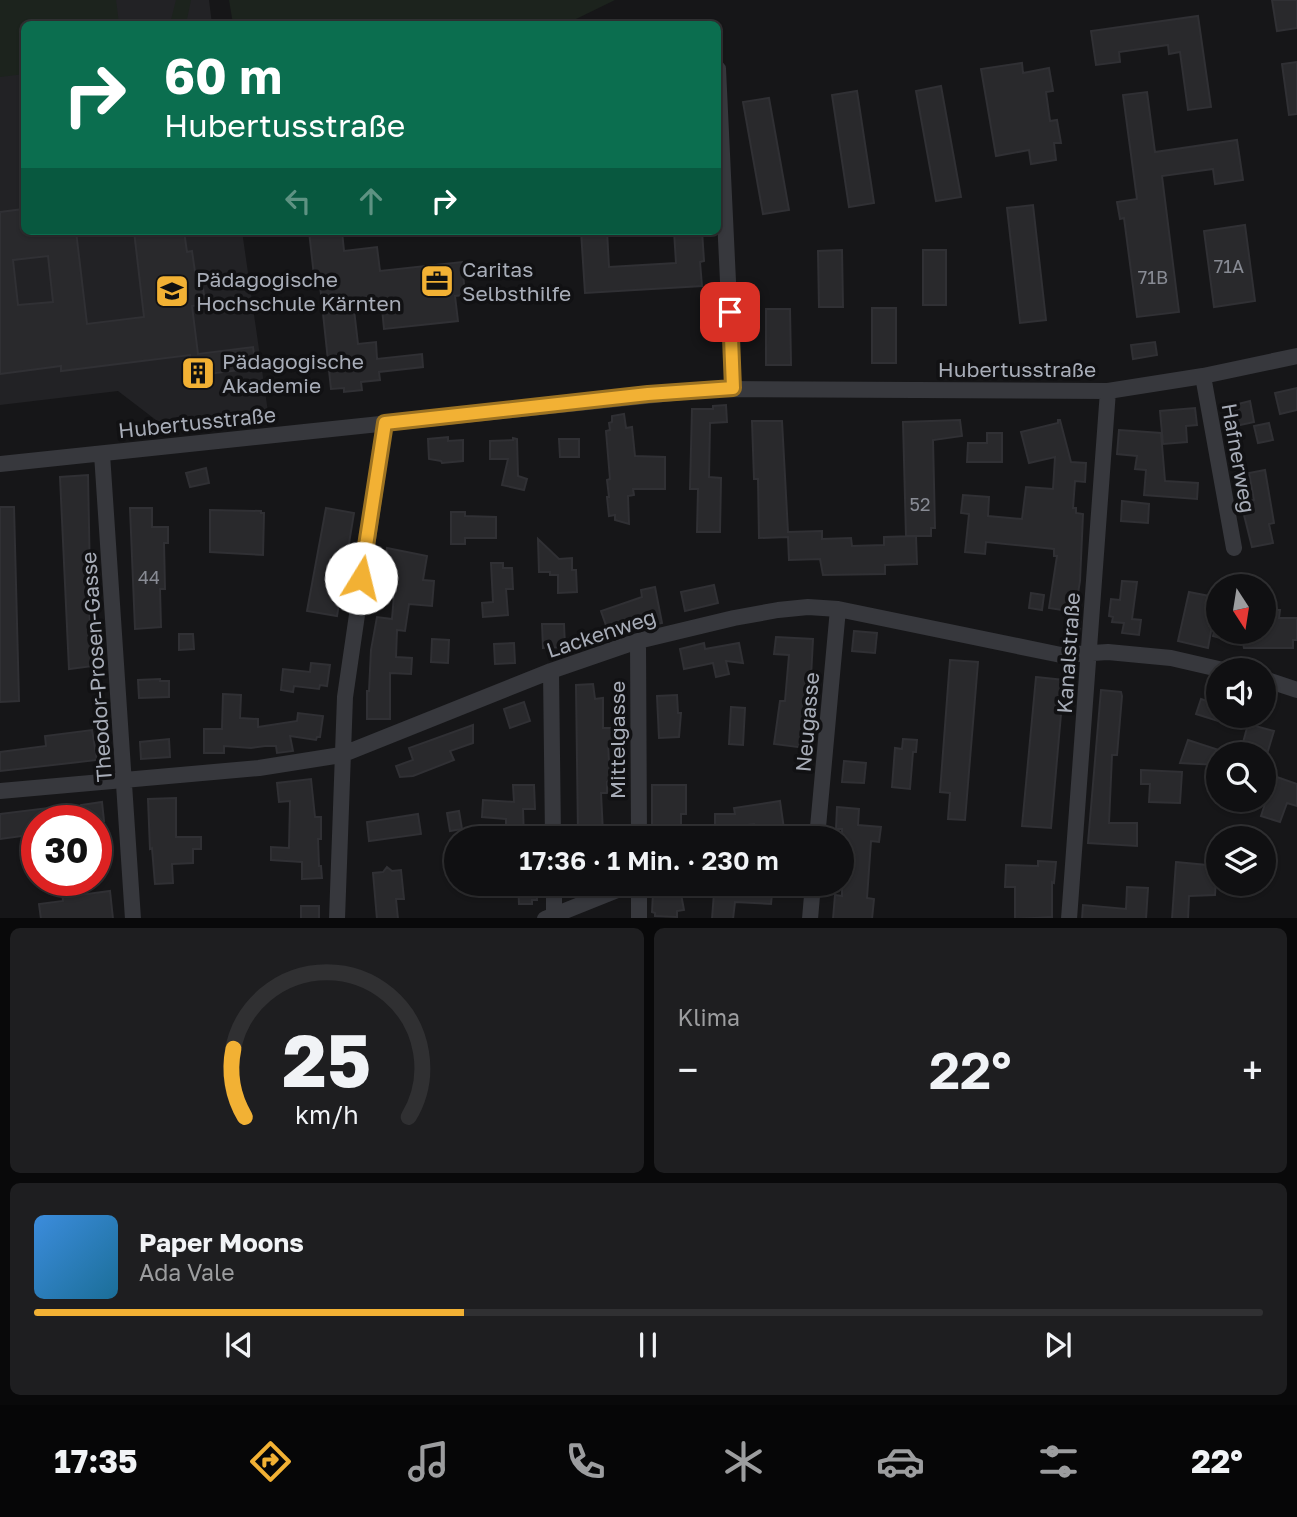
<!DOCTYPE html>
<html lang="de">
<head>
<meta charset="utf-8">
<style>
  body { margin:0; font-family:"Golos Text",sans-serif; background:#1e1e20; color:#f1f3f6; height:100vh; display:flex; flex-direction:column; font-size:26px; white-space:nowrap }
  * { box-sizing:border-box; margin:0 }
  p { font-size:23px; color:#9c9d9f }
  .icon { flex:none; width:38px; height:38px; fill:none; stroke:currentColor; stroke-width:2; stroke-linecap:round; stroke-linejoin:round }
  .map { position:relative; height:918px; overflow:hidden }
  .drawer { display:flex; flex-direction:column; gap:10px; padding:10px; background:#09090a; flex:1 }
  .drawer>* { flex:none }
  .hud { position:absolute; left:21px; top:21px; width:700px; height:214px; border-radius:10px; box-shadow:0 2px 5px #0004,0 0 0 2px #303032; background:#0b6e4f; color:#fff; overflow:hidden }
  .needle { width:46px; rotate:168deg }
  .tools { position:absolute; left:1206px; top:574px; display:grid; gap:14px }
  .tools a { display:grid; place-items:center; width:70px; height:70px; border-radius:50%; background:#101012; box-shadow:0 2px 5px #0004,0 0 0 2px #303032; font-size:35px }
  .speed { position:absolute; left:21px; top:805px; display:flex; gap:14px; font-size:35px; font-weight:700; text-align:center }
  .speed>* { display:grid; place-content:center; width:91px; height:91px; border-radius:50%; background:#101012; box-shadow:0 2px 5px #0004,0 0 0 2px #303032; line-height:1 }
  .speed .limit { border:10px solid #d22; background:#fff; color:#111 }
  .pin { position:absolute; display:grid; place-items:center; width:60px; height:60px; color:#fff; margin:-30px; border-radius:14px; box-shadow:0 4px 10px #0006 }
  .me { position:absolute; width:77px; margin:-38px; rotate:9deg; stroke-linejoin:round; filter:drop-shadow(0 0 5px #0008) }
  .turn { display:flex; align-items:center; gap:24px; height:147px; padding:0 28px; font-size:32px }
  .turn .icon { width:91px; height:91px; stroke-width:2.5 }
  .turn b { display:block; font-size:49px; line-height:60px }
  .lanes { display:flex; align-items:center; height:66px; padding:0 28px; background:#0003; justify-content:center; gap:35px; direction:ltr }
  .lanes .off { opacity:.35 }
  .big { font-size:52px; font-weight:600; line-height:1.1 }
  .drawer .card { flex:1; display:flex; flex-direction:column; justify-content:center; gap:10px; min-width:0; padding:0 24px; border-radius:10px; background:#1e1e20 }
  .drawer .dial { align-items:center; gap:0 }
  .dial svg { height:182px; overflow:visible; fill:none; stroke:#303032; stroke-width:7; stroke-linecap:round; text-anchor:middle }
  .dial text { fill:#f1f3f6; stroke:none }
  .song { display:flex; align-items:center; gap:21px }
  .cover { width:84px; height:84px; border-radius:10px; background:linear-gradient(135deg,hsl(210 70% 55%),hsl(200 70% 35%)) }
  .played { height:7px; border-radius:4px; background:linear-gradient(90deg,#f2b134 35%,#303032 35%) }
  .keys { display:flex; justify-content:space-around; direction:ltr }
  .heat { display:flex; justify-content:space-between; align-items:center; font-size:38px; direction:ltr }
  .drawer .tiles { flex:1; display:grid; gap:10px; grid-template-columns:1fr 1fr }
  .card:last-child { grid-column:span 2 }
  .trip { position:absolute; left:444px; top:826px; width:410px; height:70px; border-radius:35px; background:#101012; box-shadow:0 2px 5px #0004,0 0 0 2px #303032; font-weight:600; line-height:70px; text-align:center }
  .tabs { display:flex; height:112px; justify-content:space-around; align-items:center; background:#060607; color:#9c9d9f }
  .tabs .icon { width:49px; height:49px }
  .tabs .current { color:#f2b134 }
  .tabs b { font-size:32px; color:#f1f3f6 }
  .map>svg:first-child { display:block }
  .built { fill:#222225 }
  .green { fill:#1c231d }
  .building { fill:#29292c; stroke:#303034; stroke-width:2; fill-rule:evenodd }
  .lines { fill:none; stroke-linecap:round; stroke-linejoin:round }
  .minor { stroke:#37383d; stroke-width:16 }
  .route-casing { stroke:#9d7322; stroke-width:18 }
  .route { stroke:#f2b134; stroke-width:12 }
  .labels { text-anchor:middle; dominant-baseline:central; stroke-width:7; stroke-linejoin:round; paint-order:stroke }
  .number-label { font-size:18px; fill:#888b94 }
  .poi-label { font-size:21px; fill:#a8adb8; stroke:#111113; text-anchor:start }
  .street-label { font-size:21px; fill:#a8adb8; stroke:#111113 }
</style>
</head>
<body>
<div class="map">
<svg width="1297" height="919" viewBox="0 0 1297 919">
  <rect width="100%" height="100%" fill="#161618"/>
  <path class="built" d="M 0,0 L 209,0 L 212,24 L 24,24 L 24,231 L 242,231 L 269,419 L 169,430 L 118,391 L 0,405 Z"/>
  <path class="green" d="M 0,0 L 116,0 L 119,24 L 24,24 L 24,74 L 0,77 Z
    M 176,0 L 191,0 L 186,24 L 170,24 Z
    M 229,0 L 615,0 L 574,20 L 515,24 L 233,24 Z"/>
  <path class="building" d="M 1272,0 L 1297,0 L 1297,28 L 1277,31 Z
    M 1198,16 L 1211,107 L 1188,110 L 1180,52 L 1169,54 L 1168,45 L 1119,52 L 1120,62 L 1096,65 L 1091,31 Z
    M 1297,62 L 1297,114 L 1289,115 L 1282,64 Z
    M 1022,63 L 1023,73 L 1049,68 L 1053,91 L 1046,92 L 1050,121 L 1057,120 L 1061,143 L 1054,143 L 1056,160 L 1031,164 L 1029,150 L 996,156 L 981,69 Z
    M 941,86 L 961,197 L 936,201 L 916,91 Z
    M 857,91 L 874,203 L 849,207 L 832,95 Z
    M 1147,92 L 1155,152 L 1237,140 L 1243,180 L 1215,184 L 1213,169 L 1162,176 L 1179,312 L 1137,317 L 1124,218 L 1120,219 L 1117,202 L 1137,199 L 1123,95 Z
    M 769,98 L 789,210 L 763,214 L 743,102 Z
    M 1033,205 L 1046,320 L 1020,323 L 1007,208 Z
    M 24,209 L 24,231 L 76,231 L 87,324 L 144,317 L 134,231 L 184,231 L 187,252 L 192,251 L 196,279 L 202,279 L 205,304 L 192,306 L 198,354 L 253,347 L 256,368 L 192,376 L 190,355 L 61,371 L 61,366 L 0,374 L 0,212 ZM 48,256 L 53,302 L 18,305 L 13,260 Z
    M 1245,225 L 1255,301 L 1214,307 L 1204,231 Z
    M 309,231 L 342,231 L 344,251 L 377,247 L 380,271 L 462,262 L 465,295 L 455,296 L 458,321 L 384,329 L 381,298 L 353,301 L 358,344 L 376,342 L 377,359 L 422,354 L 423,367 L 379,372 L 380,380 L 361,382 L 362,390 L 344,392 L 344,388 L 331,389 L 320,285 L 315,285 Z
    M 581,231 L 607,231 L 609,267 L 676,263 L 674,231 L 702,231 L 704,261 L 700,262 L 702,286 L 585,293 Z
    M 842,250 L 843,307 L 819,307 L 818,251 Z
    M 923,250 L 946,250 L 946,305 L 923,305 Z
    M 872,308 L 896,308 L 896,363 L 872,363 Z
    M 766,309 L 790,309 L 791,365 L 766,365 Z
    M 1155,342 L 1157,355 L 1133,359 L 1131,345 Z
    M 1297,388 L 1297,410 L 1280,414 L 1275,393 Z
    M 1250,401 L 1254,422 L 1231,427 L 1226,407 Z
    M 726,405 L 727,422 L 710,423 L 709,477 L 721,478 L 720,532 L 697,532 L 698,489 L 690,489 L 692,409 L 713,409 L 713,406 Z
    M 1195,408 L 1197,425 L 1186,426 L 1187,442 L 1163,444 L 1160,411 Z
    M 624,414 L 626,428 L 632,427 L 635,456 L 665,457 L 665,489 L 633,489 L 634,495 L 628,496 L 629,524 L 615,520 L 615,515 L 609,516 L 607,497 L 609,497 L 607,480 L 610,479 L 606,431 L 610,430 L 609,423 L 612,422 L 612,416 Z
    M 960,420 L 962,436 L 933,440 L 935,528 L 931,528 L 931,536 L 906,536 L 903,422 Z
    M 1058,420 L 1060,420 L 1071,462 L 1086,463 L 1085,482 L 1075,481 L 1073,508 L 1076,508 L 1076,513 L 1083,514 L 1080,581 L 1075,612 L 1049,608 L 1057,556 L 1054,556 L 1054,549 L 986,542 L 985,554 L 965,552 L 969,514 L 961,513 L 963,495 L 989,497 L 988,516 L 1022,519 L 1026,487 L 1053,489 L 1055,457 L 1029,463 L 1021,432 L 1058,423 Z
    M 752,421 L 782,421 L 788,532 L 822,531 L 822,539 L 851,538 L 852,546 L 884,545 L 884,537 L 916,536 L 917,564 L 885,565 L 885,574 L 823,575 L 820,559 L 789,560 L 788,537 L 759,538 L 758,479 L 754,479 Z
    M 1269,423 L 1273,440 L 1258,443 L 1254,426 Z
    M 1119,430 L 1161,433 L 1165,481 L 1198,483 L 1197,499 L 1144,495 L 1146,470 L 1135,469 L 1137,456 L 1117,454 Z
    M 987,433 L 1002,433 L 1002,462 L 967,462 L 968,443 L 987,443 Z
    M 448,437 L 448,441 L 463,440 L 463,461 L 442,463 L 441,461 L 429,459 L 428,439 Z
    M 513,438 L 517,439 L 518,476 L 527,479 L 524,490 L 502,485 L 508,459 L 490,459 L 490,441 L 513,440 Z
    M 559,439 L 579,439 L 579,457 L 560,457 Z
    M 206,468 L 209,483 L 190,487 L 186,473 Z
    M 1265,470 L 1274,523 L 1269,524 L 1273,543 L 1252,547 L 1241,503 L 1254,500 L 1249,473 Z
    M 88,475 L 90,579 L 88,580 L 90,625 L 88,625 L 93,666 L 69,669 L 60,477 Z
    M 1122,501 L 1149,504 L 1148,523 L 1121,521 Z
    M 0,507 L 14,507 L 19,701 L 0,702 Z
    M 130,508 L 152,508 L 152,527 L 168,527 L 168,543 L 164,543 L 165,589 L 160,589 L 161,627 L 135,629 Z
    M 326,508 L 354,513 L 337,616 L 307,611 Z
    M 210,510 L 261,511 L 261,513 L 264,513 L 263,555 L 210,552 Z
    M 451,512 L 465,512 L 465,516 L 496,517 L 496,538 L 465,538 L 465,544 L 451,544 Z
    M 538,539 L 559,559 L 572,558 L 572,570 L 576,570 L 577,592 L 558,593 L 558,575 L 550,575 L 550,572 L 539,572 Z
    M 387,548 L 427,556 L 423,580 L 434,581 L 432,606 L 409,604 L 405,631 L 397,630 L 396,657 L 412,658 L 411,674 L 390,673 L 390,719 L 367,719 L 367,691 L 369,691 L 371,650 L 377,617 L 392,619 L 396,570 L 384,568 Z
    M 491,563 L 503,563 L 503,568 L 512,568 L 513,589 L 506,589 L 508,615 L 483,617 L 482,603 L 493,602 Z
    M 1122,581 L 1137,582 L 1132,619 L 1141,620 L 1139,635 L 1122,633 L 1124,623 L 1112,622 L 1113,617 L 1109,616 L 1111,599 L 1120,600 Z
    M 714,585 L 718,603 L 685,611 L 681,592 Z
    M 655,587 L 662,623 L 642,627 L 642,619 L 608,631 L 601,611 L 642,597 L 641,590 Z
    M 1189,592 L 1215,597 L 1209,626 L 1212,626 L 1208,648 L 1178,641 Z
    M 1031,593 L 1044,595 L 1042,610 L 1029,608 Z
    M 1264,610 L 1280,610 L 1279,618 L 1297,618 L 1297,640 L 1293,640 L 1293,648 L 1244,648 L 1243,644 L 1213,636 L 1214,632 L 1264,632 Z
    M 1067,614 L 1081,616 L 1080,628 L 1066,626 Z
    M 542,624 L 564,624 L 565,647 L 543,648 Z
    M 854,631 L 877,633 L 875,653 L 852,651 Z
    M 179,634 L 193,634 L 194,649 L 179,650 Z
    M 776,637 L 813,639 L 811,677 L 813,678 L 805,748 L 774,744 L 780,701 L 785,701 L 789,655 L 774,654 Z
    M 432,639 L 449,640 L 448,663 L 431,662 Z
    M 514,643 L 515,663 L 495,664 L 494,644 Z
    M 704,643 L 705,649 L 739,643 L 743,663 L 726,661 L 729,674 L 716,677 L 713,663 L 684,669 L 680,649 Z
    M 950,660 L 978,662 L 965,820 L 948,819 L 950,793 L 940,792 Z
    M 311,663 L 330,665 L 327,686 L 320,685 L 319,689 L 294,686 L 293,692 L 281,690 L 283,669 L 310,672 Z
    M 1036,677 L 1064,680 L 1051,828 L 1022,826 Z
    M 160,679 L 160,681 L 169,681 L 169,697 L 139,698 L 138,680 Z
    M 593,684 L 595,699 L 603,698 L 603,728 L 615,728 L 615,743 L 608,743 L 610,782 L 607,782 L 607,793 L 601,793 L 603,833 L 578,834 L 576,685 Z
    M 1101,690 L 1121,692 L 1122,696 L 1117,755 L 1112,755 L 1109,823 L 1137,823 L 1137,846 L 1088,843 Z
    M 223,694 L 241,695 L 240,718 L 258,719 L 258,727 L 297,721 L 298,713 L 323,716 L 320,737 L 317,737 L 316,740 L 290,736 L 293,751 L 277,753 L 276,746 L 265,746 L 251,748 L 224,746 L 224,753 L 204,753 L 204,729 L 222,729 Z
    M 677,695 L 678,713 L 681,713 L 679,737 L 659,738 L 657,696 Z
    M 1201,699 L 1218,705 L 1218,721 L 1196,714 Z
    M 524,702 L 530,721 L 510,728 L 504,709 Z
    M 731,707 L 745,708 L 743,745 L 729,744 Z
    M 1248,724 L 1274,731 L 1267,754 L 1240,754 Z
    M 473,725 L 473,743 L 450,751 L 454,760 L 413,776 L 400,777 L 396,766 L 413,760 L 409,748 Z
    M 92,730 L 97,760 L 0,771 L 0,752 L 46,746 L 45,736 Z
    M 169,739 L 170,757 L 141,759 L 140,742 Z
    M 903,739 L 917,740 L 916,752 L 913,752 L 910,789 L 892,787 L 895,748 L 902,749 Z
    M 1188,740 L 1225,752 L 1224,754 L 1213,754 L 1218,756 L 1218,765 L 1180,763 Z
    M 844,761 L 866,763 L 864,783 L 842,782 Z
    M 1141,770 L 1182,772 L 1180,803 L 1149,802 L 1150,784 L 1141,784 Z
    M 1274,776 L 1297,784 L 1297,806 L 1287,803 L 1280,822 L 1261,816 Z
    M 311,779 L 315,817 L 321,817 L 321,839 L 318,839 L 319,866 L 321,866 L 322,878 L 302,879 L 302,862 L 271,860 L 271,847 L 289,848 L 290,801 L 279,802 L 277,783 Z
    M 513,785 L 534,785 L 535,809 L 523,809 L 524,838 L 506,838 L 506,819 L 482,817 L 483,800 L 514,802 Z
    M 652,785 L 686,785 L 686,814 L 681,814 L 681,838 L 652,838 Z
    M 176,798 L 176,837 L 201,837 L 201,849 L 193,849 L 193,863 L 172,864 L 173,883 L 155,884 L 152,848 L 150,849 L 148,799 Z
    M 780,801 L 784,829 L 756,833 L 754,824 L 715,829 L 715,814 L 735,814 L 734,808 Z
    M 102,802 L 104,821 L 84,821 L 81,805 Z
    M 56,807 L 58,821 L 37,821 L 37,834 L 0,839 L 0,814 Z
    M 837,807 L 859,809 L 858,825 L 881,827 L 879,842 L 871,841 L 867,898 L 874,899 L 872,919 L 833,919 L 835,895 L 842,896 L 842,829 L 836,829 Z
    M 459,811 L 462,829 L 450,831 L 447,813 Z
    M 418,814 L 421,834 L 369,841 L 367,822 Z
    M 1038,861 L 1056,862 L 1054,883 L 1052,882 L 1052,917 L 1015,919 L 1015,887 L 1005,887 L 1006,865 L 1038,866 Z
    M 1176,862 L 1217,866 L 1215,895 L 1189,896 L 1188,919 L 1172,919 Z
    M 387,867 L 392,871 L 401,870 L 404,899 L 396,899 L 398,919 L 377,919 L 373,873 L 383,872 Z
    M 78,880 L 80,895 L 110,891 L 113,919 L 41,919 L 39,904 L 63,901 L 61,881 Z
    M 518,884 L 536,884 L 537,900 L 532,900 L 532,904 L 519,904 Z
    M 727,884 L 773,884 L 771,904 L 735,902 L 733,919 L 712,919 L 714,893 L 726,894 Z
    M 1127,887 L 1148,888 L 1146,919 L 1082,919 L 1083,905 L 1126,909 Z
    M 653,893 L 681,894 L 684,910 L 677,911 L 677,917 L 655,916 L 655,913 L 652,912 Z
    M 301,906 L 319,906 L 319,919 L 301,919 Z"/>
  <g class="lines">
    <path class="minor" d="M 718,69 L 733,388
      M 1203,376 L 1234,548
      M 102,454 L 133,919
      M 0,464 L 711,389 L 1108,391 L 1203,376 L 1297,356
      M 638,641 L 639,838
      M 551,671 L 553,838
      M 1264,679 L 1297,690
      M 0,791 L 259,768 L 341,755 L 551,671 L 638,641 L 734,618 L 778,610 L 808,607 L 838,609 L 1061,655 L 1108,652 L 1171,658 L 1223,670
      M 817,838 L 838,609
      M 554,884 L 554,919
      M 639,884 L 639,919
      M 337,919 L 345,697 L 385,423
      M 545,919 L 632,884
      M 810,919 L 813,884
      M 1069,919 L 1108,391"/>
  </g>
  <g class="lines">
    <g class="route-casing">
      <path id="route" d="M 361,578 L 385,423 L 648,394 L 733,388 L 730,312"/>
    </g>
    <use href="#route" class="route"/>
  </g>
  <defs>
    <g id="office-square" transform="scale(1.75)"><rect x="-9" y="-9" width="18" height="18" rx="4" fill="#f2b134" stroke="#111113"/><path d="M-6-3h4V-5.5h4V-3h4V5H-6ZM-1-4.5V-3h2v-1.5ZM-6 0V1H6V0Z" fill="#111"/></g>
    <g id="school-square" transform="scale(1.75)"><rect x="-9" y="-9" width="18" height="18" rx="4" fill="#f2b134" stroke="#111113"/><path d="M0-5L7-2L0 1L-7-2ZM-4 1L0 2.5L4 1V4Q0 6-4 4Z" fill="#111"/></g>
    <g id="building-square" transform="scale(1.75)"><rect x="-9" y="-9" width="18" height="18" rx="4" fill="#f2b134" stroke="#111113"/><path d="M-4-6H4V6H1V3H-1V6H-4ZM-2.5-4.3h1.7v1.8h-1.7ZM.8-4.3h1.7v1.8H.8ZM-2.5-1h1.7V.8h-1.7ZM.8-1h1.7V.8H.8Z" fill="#111"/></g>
  </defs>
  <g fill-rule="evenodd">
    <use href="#office-square" x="437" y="281"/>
    <use href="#school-square" x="172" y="291"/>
    <use href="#building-square" x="198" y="373"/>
  </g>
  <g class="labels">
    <g class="number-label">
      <text x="1229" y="266">71A</text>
      <text x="1153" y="277">71B</text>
      <text x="920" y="504">52</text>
      <text x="149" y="577">44</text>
    </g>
    <g class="poi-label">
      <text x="462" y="269">Caritas<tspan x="462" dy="24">Selbsthilfe</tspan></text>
      <text x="196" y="279">Pädagogische<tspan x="196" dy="24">Hochschule Kärnten</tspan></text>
      <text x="222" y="361">Pädagogische<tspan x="222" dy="24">Akademie</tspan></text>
    </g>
    <g class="street-label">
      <text x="1017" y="369">Hubertusstraße</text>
      <text transform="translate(197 422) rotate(-6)">Hubertusstraße</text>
      <text transform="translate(1239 458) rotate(80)">Hafnerweg</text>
      <text transform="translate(601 633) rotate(-18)">Lackenweg</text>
      <text transform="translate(1068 653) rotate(-86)">Kanalstraße</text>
      <text transform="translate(96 667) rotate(-94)">Theodor-Prosen-Gasse</text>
      <text transform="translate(807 722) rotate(-85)">Neugasse</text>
      <text transform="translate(617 740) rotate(-90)">Mittelgasse</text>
    </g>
  </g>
</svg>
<div class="tools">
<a><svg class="needle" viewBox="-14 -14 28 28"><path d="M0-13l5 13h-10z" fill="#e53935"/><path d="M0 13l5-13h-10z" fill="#9c9d9f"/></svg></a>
<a><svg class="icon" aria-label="sound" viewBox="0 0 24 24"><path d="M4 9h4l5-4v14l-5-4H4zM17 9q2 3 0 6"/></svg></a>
<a><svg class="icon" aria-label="search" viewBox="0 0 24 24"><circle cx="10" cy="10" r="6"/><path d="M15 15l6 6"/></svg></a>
<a><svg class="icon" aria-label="layers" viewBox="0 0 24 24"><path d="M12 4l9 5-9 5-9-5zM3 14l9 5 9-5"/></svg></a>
</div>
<div class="speed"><div class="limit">30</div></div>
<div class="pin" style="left:730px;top:312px;background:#d93025"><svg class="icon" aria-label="arrive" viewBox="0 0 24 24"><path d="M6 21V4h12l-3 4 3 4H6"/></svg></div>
<svg class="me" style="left:361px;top:578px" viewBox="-20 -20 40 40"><circle r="19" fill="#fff"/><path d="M0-13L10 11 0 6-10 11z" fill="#f2b134"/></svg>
<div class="trip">17:36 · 1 Min. · 230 m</div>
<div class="hud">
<div class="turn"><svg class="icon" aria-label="right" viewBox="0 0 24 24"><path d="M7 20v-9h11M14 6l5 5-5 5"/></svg><div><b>60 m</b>Hubertusstraße</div></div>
<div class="lanes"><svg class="icon off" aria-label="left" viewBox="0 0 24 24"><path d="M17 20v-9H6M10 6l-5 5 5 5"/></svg><svg class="icon off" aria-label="ahead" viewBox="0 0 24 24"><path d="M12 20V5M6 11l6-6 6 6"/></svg><svg class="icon" aria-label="right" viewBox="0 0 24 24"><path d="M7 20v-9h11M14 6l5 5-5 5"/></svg></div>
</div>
</div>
<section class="drawer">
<div class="tiles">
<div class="card dial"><svg viewBox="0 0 100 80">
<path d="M14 69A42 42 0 1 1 86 69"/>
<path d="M14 69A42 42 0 0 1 9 39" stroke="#f2b134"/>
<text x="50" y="56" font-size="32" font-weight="700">25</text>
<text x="50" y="72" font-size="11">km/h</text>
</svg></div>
<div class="card"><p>Klima</p>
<div class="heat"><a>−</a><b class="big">22°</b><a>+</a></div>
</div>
<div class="card">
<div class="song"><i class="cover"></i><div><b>Paper Moons</b><p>Ada Vale</p></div></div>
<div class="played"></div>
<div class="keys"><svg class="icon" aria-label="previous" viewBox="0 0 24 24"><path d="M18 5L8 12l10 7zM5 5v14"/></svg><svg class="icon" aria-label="pause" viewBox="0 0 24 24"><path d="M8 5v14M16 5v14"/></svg><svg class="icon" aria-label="next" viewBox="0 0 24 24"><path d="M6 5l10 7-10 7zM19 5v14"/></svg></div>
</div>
</div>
</section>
<nav class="tabs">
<b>17:35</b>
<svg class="icon current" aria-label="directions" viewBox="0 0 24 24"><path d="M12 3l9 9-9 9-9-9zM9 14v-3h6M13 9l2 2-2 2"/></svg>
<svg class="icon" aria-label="music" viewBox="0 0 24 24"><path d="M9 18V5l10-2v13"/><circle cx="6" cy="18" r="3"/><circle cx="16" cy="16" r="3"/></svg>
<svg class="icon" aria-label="phone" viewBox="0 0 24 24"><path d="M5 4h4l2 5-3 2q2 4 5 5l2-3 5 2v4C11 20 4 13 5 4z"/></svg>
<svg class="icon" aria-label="climate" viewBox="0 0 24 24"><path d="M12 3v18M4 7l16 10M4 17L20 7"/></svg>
<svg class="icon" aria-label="car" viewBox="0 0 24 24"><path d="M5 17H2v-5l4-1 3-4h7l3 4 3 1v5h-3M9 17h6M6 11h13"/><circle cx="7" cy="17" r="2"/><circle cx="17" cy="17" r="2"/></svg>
<svg class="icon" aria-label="filters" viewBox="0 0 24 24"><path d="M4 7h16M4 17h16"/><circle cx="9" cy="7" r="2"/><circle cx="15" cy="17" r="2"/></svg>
<b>22°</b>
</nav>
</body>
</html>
